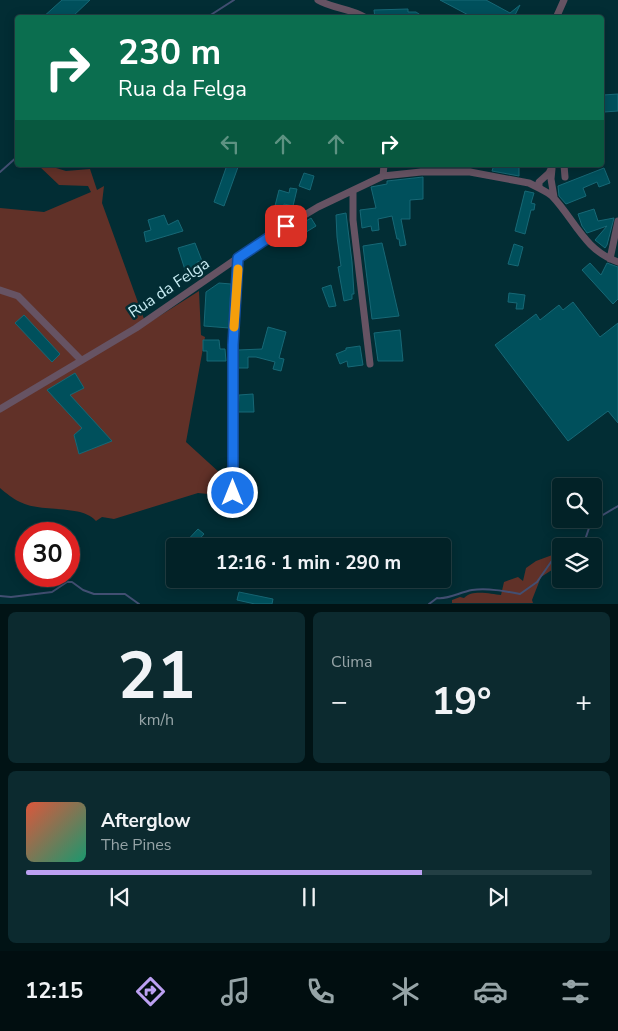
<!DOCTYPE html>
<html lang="pt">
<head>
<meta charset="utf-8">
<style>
  body { margin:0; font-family:"Nunito Sans",sans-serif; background:#0c2a2f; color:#f1f3f6; height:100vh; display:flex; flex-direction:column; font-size:19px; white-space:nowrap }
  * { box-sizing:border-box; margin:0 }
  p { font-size:16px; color:#96a4a7 }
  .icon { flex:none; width:28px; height:28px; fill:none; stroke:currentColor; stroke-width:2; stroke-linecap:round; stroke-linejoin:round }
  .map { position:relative; height:604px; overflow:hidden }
  .side { display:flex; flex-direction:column; gap:8px; padding:8px; background:#011315; flex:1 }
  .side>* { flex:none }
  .top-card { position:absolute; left:15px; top:15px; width:589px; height:152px; border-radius:5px; box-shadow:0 2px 12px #0003,0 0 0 1px #233f44; background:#0b6e4f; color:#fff; overflow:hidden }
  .fabs { position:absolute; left:552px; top:478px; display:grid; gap:10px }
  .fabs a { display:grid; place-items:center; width:50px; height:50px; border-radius:5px; background:#022227; box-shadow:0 2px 12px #0003,0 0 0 1px #233f44; font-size:25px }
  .speed { position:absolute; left:15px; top:522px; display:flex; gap:10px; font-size:25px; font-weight:700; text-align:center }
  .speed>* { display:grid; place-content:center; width:65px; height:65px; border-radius:50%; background:#022227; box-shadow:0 2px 12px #0003,0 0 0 1px #233f44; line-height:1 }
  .speed .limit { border:8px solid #d22; background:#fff; color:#111 }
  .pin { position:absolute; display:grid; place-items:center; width:42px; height:42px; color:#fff; margin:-21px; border-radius:10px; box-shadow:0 2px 8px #0006 }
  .me { position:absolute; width:55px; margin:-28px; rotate:0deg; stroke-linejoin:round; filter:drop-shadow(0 0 4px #0008) }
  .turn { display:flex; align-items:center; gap:18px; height:105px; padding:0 20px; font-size:22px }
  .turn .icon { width:65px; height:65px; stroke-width:2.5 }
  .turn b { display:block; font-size:35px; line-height:42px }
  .lanes { display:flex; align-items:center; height:48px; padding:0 20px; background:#0003; justify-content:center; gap:25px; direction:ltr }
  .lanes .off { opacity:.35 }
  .big { font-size:38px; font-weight:700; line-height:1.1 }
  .side .tile { flex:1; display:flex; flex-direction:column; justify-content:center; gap:8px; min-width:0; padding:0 18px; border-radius:8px; background:#0c2a2f }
  .side .dial { align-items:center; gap:0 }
  .dial b { font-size:65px; line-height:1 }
  .song { display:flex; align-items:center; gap:15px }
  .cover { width:60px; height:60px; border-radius:8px; background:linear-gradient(135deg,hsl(10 70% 55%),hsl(160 70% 35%)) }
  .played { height:5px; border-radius:2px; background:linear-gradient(90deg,#bca0f2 70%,#233f44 70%) }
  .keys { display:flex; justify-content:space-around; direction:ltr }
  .heat { display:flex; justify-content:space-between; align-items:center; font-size:28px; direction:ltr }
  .side .tiles { flex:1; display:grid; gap:8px; grid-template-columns:1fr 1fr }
  .tile:last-child { grid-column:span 2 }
  .trip { position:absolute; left:166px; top:538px; width:285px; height:50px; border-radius:5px; background:#022227; box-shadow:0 2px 12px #0003,0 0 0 1px #233f44; font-weight:700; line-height:50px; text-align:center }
  .tabs { display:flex; height:80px; justify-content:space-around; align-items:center; background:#010e10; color:#96a4a7 }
  .tabs .icon { width:35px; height:35px }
  .tabs .selected { color:#bca0f2 }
  .tabs b { font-size:22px; color:#f1f3f6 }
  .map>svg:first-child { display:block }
  .green { fill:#613128 }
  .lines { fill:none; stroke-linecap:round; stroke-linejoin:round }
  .stream { stroke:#424f72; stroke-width:2 }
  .building { fill:#00505c; stroke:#176876 }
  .minor { stroke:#665363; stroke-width:7 }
  .route-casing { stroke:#114b97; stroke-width:12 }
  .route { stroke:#1a73e8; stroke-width:9 }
  .slow { stroke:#f59e0b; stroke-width:9 }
  .labels { text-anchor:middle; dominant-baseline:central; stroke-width:5; stroke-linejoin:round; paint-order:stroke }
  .street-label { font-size:16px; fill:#c8ecf3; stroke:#022d34 }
</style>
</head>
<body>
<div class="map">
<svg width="618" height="604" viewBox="0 0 618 604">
  <rect width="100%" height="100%" fill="#022d34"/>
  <path class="green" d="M 38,165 L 46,165 L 66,171 L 90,169 L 97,190 L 104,186 L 102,203 L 144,319 L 150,322 L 199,291 L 201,335 L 205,337 L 186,442 L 220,473 L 228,496 L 198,493 L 114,519 L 102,517 L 96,521 C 82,504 40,513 20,502 C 13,499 6,493 0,488 L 0,208 L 44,212 L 91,192 L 88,186 L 59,185 Z
    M 555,554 L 558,566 L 541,577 L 532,600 L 533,603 L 452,603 L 452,600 L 460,597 L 464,598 C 472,589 491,594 501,595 L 504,582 L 518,577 L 523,581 L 526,568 L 536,561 Z"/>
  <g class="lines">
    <path class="stream" d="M 206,18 L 234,0
      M 18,107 L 18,108
      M 0,172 L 18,156
      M 583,546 L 591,522 L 618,506
      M 0,596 L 11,597 L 52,592 L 67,582 L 72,582 L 83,590 L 94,594 L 125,594 L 139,604
      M 429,604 L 437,598 C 448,600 460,592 472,590 C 488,588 504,591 520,594 L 537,582 L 551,562 L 561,557"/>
  </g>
  <path class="building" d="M 62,0 L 90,0 L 71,18 L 42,18 Z
    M 440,0 L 486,0 L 510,13 L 520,5 L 515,15 L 520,18 L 474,18 Z
    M 408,9 L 408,12 L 416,12 L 425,18 L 375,18 L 374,10 Z
    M 618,94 L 618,111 L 604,112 L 603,95 Z
    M 227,165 L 238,167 L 224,206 L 214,202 Z
    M 494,165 L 519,165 L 519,176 L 492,171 Z
    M 604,168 L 610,183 L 599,187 L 597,182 L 583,188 L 586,196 L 566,204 L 559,196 L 558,186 Z
    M 304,173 L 314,176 L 310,190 L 299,186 Z
    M 423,177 L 423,199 L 410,200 L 410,219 L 401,219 L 406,245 L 400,246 L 399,239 L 397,239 L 392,216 L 378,219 L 379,230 L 372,231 L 371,226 L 362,228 L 360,210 L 376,208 L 371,187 L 387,184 L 387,181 Z
    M 290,188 L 297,189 L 293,206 L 284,204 L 284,208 L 275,206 L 279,190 L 289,193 Z
    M 525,191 L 534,193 L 531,203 L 535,204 L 534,210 L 531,210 L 525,234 L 515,231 Z
    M 594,209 L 598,221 L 614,218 L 607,245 L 605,248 L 595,240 L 607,226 L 587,233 L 582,226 L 578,214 Z
    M 346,213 L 352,262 L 354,294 L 352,294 L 352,299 L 344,301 L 338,267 L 341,266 L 337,237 L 336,215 Z
    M 164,215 L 168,225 L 178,220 L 183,231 L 146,242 L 144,232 L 151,230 L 148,220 Z
    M 311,218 L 316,226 L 298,237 L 293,229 Z
    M 195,243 L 202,261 L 197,262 L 200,271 L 187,276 L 178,248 Z
    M 382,243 L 399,316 L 372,319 L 363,246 Z
    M 514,244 L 523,247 L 518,266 L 508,264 Z
    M 590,263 L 601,275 L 607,263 L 618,267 L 618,299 L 613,304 L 582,270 Z
    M 219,283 L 231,284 L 229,328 L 204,326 L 206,292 Z
    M 331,285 L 336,306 L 329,307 L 322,288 Z
    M 509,293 L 525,295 L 523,309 L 516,309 L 517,303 L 508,302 Z
    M 573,302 L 600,337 L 618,323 L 618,423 L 608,411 L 568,441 L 495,345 L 536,314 L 540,320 L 559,305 L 563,310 Z
    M 24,315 L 60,354 L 52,362 L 15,323 Z
    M 268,327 L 286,332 L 279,358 L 284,359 L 281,371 L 273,369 L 275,362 L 256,357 L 248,357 L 248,368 L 238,368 L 238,350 L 262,349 Z
    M 400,330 L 403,361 L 378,361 L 374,333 Z
    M 203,340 L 219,340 L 220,349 L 225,349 L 226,361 L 207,361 L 207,351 L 203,351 Z
    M 360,346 L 363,365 L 348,367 L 347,361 L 340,364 L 336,354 L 346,350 L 346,348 Z
    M 75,373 L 84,388 L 70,395 L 112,441 L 79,454 L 74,435 L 82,428 L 47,390 Z
    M 253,394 L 254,412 L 238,412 L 239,395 Z
    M 198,529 L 204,534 L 193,546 L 182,546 Z
    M 239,592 L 273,599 L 272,604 L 255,604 L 237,600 Z"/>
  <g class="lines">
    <path class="minor" d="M 318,0 C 333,9 351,8 366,18
      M 556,18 L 564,0
      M 553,165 L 549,173 L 539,182 L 539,188 C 544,191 548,192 552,196 C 575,220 584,250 618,262
      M 564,165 L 565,177
      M 552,169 L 551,179 L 554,197
      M 383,176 L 384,165
      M 353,191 L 353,220 L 370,364
      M 610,259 L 618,221
      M 0,290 L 18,296 L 81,360
      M 0,409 L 136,328 L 271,235 L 318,207 L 383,176 L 421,172 L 470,172 L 529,183 L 539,188
      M 233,493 L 233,345 L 238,258"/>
  </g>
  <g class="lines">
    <g class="route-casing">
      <path id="route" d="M 233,493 L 233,345 L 238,258 L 286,226"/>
    </g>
    <use href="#route" class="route"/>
    <path class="slow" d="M 234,327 L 238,269"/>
  </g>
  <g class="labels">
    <g class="street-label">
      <text transform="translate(169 288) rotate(-34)">Rua da Felga</text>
    </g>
  </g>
</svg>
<div class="fabs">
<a><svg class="icon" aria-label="search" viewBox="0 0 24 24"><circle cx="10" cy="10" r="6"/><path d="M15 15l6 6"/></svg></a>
<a><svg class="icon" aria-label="layers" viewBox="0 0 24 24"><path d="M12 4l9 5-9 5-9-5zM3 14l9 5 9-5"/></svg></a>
</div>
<div class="speed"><div class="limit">30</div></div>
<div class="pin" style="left:286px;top:226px;background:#d93025"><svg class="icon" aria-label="arrive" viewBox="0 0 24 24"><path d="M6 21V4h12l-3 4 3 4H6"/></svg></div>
<svg class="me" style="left:233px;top:493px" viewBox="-20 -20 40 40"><circle r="17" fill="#1a73e8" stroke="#fff" stroke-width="3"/><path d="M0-11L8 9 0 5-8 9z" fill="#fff"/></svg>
<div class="trip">12:16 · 1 min · 290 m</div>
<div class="top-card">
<div class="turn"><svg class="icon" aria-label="right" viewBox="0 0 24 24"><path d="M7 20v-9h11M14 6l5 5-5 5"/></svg><div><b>230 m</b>Rua da Felga</div></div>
<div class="lanes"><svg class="icon off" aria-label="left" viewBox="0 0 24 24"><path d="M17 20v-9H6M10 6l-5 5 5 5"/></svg><svg class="icon off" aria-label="ahead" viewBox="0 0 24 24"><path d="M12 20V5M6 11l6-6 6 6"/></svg><svg class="icon off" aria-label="ahead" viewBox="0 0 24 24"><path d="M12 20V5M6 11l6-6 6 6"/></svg><svg class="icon" aria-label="right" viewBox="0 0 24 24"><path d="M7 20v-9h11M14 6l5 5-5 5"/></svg></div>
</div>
</div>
<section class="side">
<div class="tiles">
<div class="tile dial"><b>21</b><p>km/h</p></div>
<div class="tile"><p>Clima</p>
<div class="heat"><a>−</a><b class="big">19°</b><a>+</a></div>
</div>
<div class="tile">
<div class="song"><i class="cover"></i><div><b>Afterglow</b><p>The Pines</p></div></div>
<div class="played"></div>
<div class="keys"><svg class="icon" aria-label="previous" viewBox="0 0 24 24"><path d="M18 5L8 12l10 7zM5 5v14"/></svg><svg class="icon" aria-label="pause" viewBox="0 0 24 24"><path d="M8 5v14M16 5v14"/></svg><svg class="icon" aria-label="next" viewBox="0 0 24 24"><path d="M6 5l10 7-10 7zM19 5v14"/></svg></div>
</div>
</div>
</section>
<nav class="tabs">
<b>12:15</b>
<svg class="icon selected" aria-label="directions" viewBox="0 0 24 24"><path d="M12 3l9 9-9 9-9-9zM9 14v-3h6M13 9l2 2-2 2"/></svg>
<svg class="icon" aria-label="music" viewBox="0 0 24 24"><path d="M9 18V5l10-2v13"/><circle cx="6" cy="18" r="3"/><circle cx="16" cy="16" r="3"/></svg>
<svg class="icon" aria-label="phone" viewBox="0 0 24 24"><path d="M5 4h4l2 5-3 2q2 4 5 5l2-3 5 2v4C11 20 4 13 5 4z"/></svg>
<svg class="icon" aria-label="climate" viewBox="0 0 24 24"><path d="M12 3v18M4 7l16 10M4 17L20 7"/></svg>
<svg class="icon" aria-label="car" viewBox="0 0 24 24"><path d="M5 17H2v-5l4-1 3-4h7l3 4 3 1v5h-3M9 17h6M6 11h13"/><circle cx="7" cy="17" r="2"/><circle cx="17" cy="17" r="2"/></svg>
<svg class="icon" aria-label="filters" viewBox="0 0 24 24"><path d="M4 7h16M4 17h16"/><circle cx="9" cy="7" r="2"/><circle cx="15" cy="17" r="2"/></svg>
</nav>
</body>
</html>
